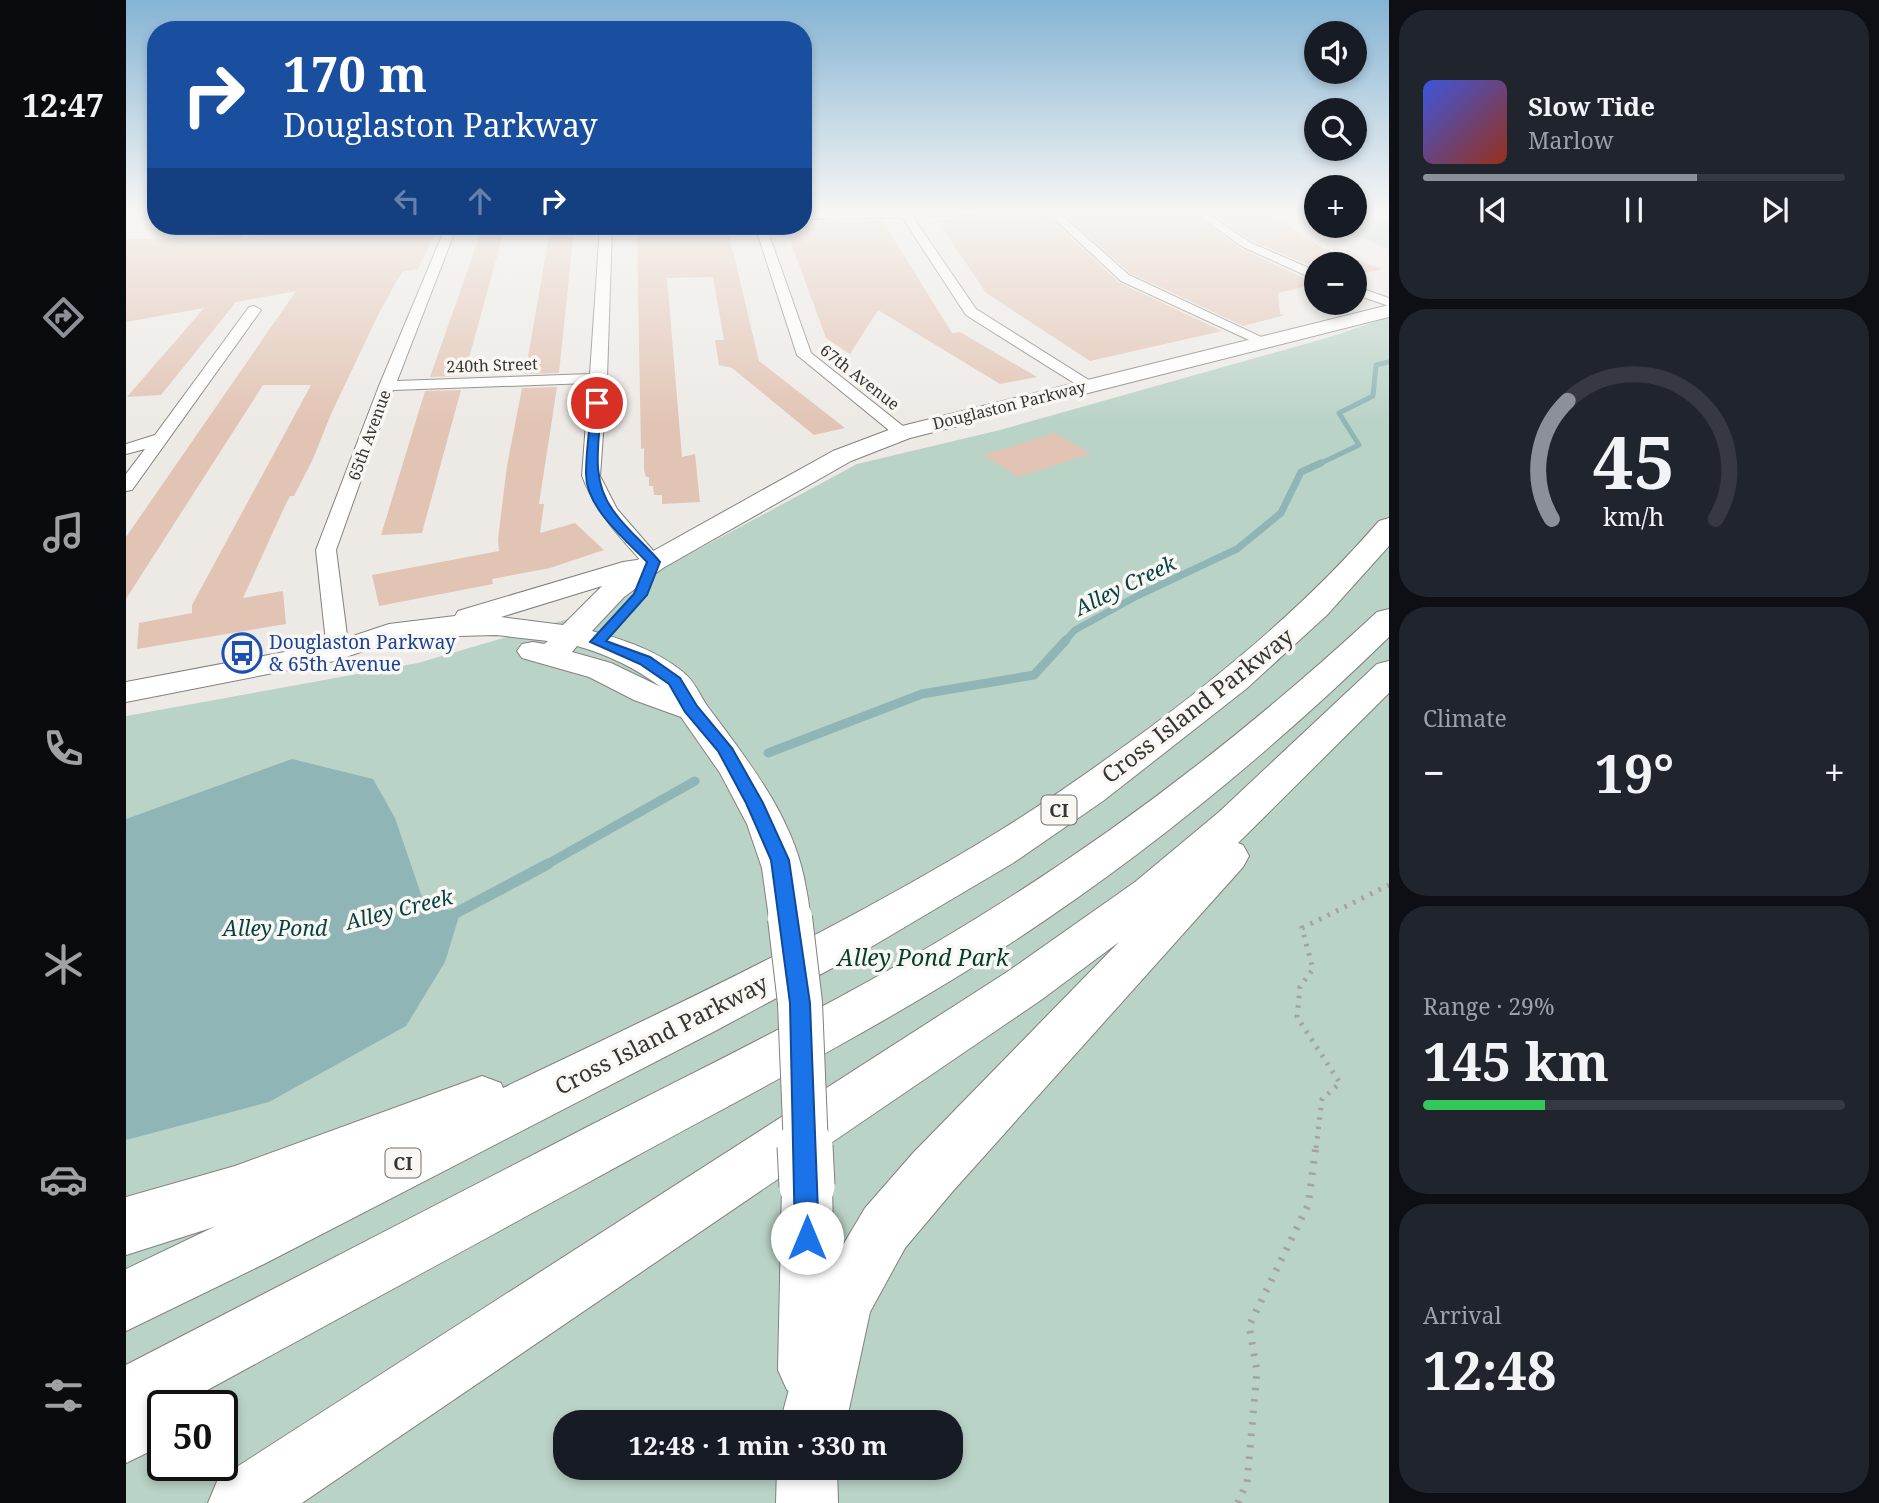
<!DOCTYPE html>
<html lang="en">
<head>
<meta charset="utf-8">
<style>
  body { margin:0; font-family:"Noto Serif",serif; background:#20242c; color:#f1f3f6; height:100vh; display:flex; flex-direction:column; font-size:26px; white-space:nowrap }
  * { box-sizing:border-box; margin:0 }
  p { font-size:23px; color:#9ea1a6 }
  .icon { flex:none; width:38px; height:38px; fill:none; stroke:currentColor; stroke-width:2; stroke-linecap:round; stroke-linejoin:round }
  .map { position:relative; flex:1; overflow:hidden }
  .details { display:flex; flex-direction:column; gap:10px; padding:10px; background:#0d0f14; width:490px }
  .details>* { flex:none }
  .top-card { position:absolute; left:21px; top:21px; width:665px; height:214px; border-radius:28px; box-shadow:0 4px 10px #0003; background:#1a4fa0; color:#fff; overflow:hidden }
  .controls { position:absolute; left:1178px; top:21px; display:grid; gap:14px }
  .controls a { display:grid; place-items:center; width:63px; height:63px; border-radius:50%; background:#171b24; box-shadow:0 4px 10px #0003; font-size:35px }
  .speed { position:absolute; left:21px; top:1390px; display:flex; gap:14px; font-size:35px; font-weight:700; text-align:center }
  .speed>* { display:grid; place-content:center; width:91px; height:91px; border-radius:50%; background:#171b24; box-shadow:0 4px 10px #0003; line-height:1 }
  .speed .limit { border:4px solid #111; border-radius:10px; background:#fff; color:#111 }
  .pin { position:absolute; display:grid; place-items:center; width:60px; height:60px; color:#fff; margin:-30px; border:4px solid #fff; border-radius:50%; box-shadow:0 2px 7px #0007 }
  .me { position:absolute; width:77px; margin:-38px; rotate:0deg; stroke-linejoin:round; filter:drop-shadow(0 0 5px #0008) }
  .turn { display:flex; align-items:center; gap:24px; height:147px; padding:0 21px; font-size:32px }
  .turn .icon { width:91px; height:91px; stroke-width:2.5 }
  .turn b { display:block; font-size:49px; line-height:60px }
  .lanes { display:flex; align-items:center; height:66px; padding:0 21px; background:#0003; justify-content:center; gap:35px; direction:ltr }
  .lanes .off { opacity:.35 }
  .big { font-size:52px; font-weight:700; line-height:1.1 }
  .details .widget { flex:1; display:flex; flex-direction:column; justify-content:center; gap:10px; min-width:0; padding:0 24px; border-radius:28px; background:#20242c }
  .details .dial { align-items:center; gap:0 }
  .dial svg { height:182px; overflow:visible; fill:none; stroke:#363941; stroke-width:7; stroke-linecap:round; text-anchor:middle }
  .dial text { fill:#f1f3f6; stroke:none }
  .song { display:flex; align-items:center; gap:21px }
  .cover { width:84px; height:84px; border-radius:10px; background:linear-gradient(135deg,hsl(230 70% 55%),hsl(10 70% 35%)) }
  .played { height:7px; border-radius:4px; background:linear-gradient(90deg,#8c9099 65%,#363941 65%) }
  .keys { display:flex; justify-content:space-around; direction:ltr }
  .heat { display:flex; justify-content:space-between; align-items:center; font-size:38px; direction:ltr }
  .charge { height:10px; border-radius:5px; background:linear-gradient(90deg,#34c759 29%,#363941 0) }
  .trip { position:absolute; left:427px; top:1410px; width:410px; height:70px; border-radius:28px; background:#171b24; box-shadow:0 4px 10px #0003; font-weight:700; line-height:70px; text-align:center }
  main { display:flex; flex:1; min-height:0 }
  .tab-bar { display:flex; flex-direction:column; width:126px; justify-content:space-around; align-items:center; background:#090b0e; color:#9ea1a6 }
  .tab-bar .icon { width:49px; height:49px }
  .tab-bar .selected { color:#8c9099 }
  .tab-bar b { font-size:32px; color:#f1f3f6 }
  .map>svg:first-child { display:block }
  .green { fill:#bad3c7; fill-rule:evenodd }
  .water { fill:#90b5b7 }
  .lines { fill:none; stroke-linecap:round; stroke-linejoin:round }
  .stream-far3 { stroke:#90b5b7; stroke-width:5 }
  .stream-far2 { stroke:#90b5b7; stroke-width:7 }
  .stream-far1 { stroke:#90b5b7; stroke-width:9 }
  .stream { stroke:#90b5b7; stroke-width:11 }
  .building { fill:#e2c4b4 }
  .minor-casing { stroke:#83817e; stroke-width:2 }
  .secondary-casing { stroke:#83817e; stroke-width:2 }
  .motorway-casing { stroke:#83817e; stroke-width:2 }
  .path-far1 { stroke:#a5a3a0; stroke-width:5; stroke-dasharray:2.5 7; stroke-linecap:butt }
  .path { stroke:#a5a3a0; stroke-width:7; stroke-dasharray:2.5 9; stroke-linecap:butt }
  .minor { fill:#fff; fill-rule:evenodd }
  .secondary { fill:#fff; fill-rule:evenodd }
  .motorway { fill:#fff; fill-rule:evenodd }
  .secondary-bridge-far1-casing { stroke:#83817e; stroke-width:46; stroke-linecap:butt }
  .secondary-bridge-casing { stroke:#83817e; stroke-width:57; stroke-linecap:butt }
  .secondary-bridge-far1 { stroke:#fff; stroke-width:44 }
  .secondary-bridge { stroke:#fff; stroke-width:55 }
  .route { fill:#1a73e8; stroke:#114b97; stroke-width:2 }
  .labels { text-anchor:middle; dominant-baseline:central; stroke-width:7; stroke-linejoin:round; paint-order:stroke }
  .far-street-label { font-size:16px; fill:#363533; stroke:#faf7f3 }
  .shield { fill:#faf7f3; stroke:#716f6d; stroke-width:2 }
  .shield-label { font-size:18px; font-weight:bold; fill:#363533 }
  .transit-label { font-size:19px; fill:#164399; stroke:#faf7f3; text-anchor:start }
  .water-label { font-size:21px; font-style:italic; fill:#054245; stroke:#faf7f3 }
  .near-street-label { font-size:23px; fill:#363533; stroke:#faf7f3 }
  .near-park-label { font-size:23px; font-style:italic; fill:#003f2b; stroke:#faf7f3 }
</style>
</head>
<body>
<main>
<nav class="tab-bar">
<b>12:47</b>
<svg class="icon selected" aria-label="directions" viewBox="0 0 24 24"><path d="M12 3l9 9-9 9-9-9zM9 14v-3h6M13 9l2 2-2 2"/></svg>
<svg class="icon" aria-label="music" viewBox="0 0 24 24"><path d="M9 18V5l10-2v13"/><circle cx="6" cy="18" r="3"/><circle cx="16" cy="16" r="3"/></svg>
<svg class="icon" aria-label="phone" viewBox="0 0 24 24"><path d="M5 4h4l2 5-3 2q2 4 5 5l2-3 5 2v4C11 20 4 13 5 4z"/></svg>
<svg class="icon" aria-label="climate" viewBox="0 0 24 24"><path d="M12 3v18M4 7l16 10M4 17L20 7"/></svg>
<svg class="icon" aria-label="car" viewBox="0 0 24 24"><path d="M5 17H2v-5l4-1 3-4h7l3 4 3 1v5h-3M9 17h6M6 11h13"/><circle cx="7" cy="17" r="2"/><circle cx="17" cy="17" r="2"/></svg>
<svg class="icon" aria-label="filters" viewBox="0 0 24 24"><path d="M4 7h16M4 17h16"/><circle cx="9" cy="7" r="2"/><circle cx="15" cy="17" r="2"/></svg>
</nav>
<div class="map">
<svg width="1263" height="1503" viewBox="0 0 1263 1503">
  <rect width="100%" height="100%" fill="#edeae6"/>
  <path class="green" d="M 1229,218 L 1263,221 L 1263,249 L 1236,238 L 1200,232 L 1191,226 L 1228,226 Z
    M 1263,317 L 1263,1503 L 0,1503 L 0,716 L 292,663 L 445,618 L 731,464 L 874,430 L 1204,337 ZM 37,1405 L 96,1405 L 96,1465 L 37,1465 ZM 439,1423 L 824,1423 L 824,1468 L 439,1468 Z"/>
  <path class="water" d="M 166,759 L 247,779 L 269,818 L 298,903 L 334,913 L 319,962 L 280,1026 L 143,1102 L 0,1140 L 0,819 Z"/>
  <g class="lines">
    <path class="stream-far3" d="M 1191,465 L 1233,445 L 1213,413 L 1247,396 L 1250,365 L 1263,362"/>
    <path class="stream-far2" d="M 938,642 L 949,630 L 1011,596 L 1111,549 L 1155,513 L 1175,472 L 1195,463"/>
    <path class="stream-far1" d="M 642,753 L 796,694 L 908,675 L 940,640
      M 418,866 L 569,781"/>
    <path class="stream" d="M 326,915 L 422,864"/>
  </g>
  <path class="building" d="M 1084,212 L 1139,212 L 1197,248 L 1257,269 L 1228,276 L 1228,264 L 1190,264 L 1190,268 L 1126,241 Z
    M 1065,213 L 1116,249 L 1190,284 L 1152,293 L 1154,314 L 1159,315 L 1117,326 L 1004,273 L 940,216 Z
    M 922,216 L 994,283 L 1096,331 L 964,361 L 860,293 L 811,220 Z
    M 756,220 L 826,333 L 834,332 L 911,377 L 874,384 L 752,310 L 724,354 L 700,338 L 659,226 L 677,226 L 677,223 Z
    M 601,226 L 633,361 L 719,428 L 688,435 L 606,368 L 593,365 L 589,340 L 598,340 L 587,277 L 541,278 L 556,457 L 569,454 L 574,502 L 536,504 L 536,495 L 528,495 L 527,486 L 523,486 L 523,477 L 520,477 L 518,470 L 518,448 L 515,449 L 511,234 L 513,228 Z
    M 312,227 L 292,269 L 276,272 L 253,313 L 205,414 L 187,459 L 168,496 L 164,496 L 158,508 L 117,598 L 157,591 L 160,624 L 11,649 L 13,623 L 66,613 L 66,605 L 185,385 L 137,385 L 0,599 L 0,537 L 170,291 L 110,302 L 35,395 L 1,397 L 78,308 L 0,322 L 0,239 L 97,237 L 100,233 L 115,233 L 117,239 L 151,231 Z
    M 448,229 L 433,373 L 399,374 L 424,230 Z
    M 378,231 L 338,376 L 304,377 L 355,232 Z
    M 431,387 L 413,504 L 418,504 L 414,533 L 449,523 L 478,550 L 424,568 L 366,579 L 367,584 L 253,606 L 246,575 L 373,551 L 372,539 L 381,466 L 396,388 Z
    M 335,390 L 296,533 L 255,535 L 299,391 Z
    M 929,433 L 965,454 L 892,477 L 857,455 Z"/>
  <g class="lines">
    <g class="minor-casing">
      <path id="minor" d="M 851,212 L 846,215 L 787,217 L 850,309 L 966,382 L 969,385 L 966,388 L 956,388 L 840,315 L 776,217 L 677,219 L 677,213 Z
        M 921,212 L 932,212 L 1003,275 L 1146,342 L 1144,345 L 1134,345 L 995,281 Z
        M 1067,212 L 1079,212 L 1125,243 L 1190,271 L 1190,280 L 1117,247 Z
        M 320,226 L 331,226 L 271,381 L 464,374 L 474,226 L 486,226 L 481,378 L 474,476 L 491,509 L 537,562 L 534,566 L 520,566 C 494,538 470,512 456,476 L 463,383 L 267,390 L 210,550 L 223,651 L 220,656 L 204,656 L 201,651 L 190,550 L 253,386 Z
        M 629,226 L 640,226 L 685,353 L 782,430 L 784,433 L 782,436 L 770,436 L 671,355 Z
        M 1228,286 L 1263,298 L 1263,306 L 1228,294 Z
        M 128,306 L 135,310 L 6,490 L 0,491 L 0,474 L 19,449 L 0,454 L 0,444 L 29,435 L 123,307 Z"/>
    </g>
    <g class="secondary-casing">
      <path id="secondary" d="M 1263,305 L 1263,317 L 784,438 L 725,461 L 537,568 L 498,597 L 466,631 C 498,640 530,650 557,672 C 569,681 574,696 582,707 C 623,762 669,819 680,888 C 683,904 686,915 679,929 L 664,934 L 649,929 L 643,918 L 636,868 L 621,824 L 594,773 L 555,717 L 508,700 L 463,677 L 396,658 L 391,651 L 396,644 L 407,642 L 418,644 L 422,641 L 370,635 L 294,637 L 267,641 L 208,661 L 0,702 L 0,682 L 206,643 L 263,624 L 329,616 L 332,611 L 497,562 L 511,560 L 707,451 L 768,428 ZM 476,586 L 437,625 L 375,617 ZM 451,646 C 483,655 509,668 535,687 L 485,663 L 446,652 Z
        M 681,1161 L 699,1169 L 706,1186 L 710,1370 L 701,1390 L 681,1399 L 661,1390 L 652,1370 L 656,1186 L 663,1169 Z
        M 651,1468 L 711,1468 L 712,1503 L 650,1503 Z"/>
    </g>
    <g class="motorway-casing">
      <path id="motorway" d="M 1263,518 L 1263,546 L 1201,615 L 1120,689 L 977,801 L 887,863 L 740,950 L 589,1031 L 138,1264 L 0,1331 L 0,1269 L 88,1227 L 0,1255 L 0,1197 L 109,1166 L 356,1076 L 375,1083 L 377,1088 C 546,1007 718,927 878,828 C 928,797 975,763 1022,729 C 1106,666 1184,601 1253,521 Z
        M 1263,609 L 1263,637 C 1146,751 1021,854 885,943 C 763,1022 633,1089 505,1159 C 359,1239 212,1319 65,1399 L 68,1405 L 37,1405 L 37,1445 L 0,1463 L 0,1365 C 155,1285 310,1205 465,1125 C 596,1058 729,994 854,916 C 997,828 1128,726 1251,612 Z
        M 1263,661 L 1263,693 L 1112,843 L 1117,845 L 1123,856 L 1117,867 L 827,1191 L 779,1248 L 744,1312 L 720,1423 L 654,1423 L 686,1303 L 695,1282 L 739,1208 L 787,1153 L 993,942 L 915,1000 L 176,1503 L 82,1503 L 92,1479 L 881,972 L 1009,882 L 1093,812 L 1251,664 Z"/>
    </g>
    <path class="path-far1" d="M 1190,1148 L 1196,1099 L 1214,1083 L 1171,1017 L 1174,987 L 1187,969 L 1176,928 L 1263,885"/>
    <path class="path" d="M 1112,1503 L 1121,1482 L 1131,1371 L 1123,1326 L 1182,1205 L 1190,1146"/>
    <use href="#minor" class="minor"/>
    <use href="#secondary" class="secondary"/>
    <use href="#motorway" class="motorway"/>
    <g class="secondary-bridge-far1-casing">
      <path id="secondary-bridge-far1" d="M 664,918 L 674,1003 L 680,1148"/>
    </g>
    <g class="secondary-bridge-casing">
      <path id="secondary-bridge" d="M 679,1146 L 681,1186"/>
    </g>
    <use href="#secondary-bridge-far1" class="secondary-bridge-far1"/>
    <use href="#secondary-bridge" class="secondary-bridge"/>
  </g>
  <linearGradient id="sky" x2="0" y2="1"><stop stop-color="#85b4d4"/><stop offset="0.5" stop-color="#f7f6f4"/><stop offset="1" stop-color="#f7f6f4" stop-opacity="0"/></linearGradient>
  <rect width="1263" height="422" fill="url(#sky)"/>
  <path class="route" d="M 471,400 L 476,403 C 473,441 463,481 489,513 C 502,531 520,545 534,562 L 521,595 L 480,641 L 524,657 L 554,678 L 571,706 L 606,748 L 637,803 L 663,860 L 684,1003 L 693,1238 L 689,1247 L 681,1250 L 672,1247 L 669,1238 L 664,1003 L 645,860 L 620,803 L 592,751 L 559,712 L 543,684 L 514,664 L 464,642 L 508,594 L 521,562 C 499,539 460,508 460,474 C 460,450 464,426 466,403 Z"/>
  <defs>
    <g id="bus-ring" transform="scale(2.0125)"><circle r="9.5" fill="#faf7f3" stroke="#1a4fb4" stroke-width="1.5"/><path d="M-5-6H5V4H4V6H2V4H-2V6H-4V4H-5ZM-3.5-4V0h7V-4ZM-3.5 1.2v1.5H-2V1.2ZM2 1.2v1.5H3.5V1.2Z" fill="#1a4fb4"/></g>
  </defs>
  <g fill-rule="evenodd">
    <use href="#bus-ring" x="116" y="653"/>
  </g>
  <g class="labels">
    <g class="far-street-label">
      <text transform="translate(366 365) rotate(-2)">240th Street</text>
      <text transform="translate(734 377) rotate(38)">67th Avenue</text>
      <text transform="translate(883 405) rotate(-14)">Douglaston Parkway</text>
      <text transform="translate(243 435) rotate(-70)">65th Avenue</text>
    </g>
    <g class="shield">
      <rect x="915.5" y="795.5" width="35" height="29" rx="5"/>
      <rect x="259.5" y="1148.5" width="35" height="29" rx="5"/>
    </g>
    <g class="shield-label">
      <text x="933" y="810">CI</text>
      <text x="277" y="1163">CI</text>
    </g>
    <g class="transit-label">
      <text x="143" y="642">Douglaston Parkway<tspan x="143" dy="22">&amp; 65th Avenue</tspan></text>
    </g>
    <g class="water-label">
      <text transform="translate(999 585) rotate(-26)">Alley Creek</text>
      <text transform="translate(273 909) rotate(-14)">Alley Creek</text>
      <text x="149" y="928">Alley Pond</text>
    </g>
    <g class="near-street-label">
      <text transform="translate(1071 705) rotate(-38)">Cross Island Parkway</text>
      <text transform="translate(535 1034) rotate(-27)">Cross Island Parkway</text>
    </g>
    <g class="near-park-label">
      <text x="797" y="957">Alley Pond Park</text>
    </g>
  </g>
</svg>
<div class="controls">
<a><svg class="icon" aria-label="sound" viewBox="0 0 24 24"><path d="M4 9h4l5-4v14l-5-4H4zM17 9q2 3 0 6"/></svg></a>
<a><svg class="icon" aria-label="search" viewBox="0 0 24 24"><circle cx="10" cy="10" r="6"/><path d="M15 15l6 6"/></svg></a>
<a>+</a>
<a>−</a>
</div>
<div class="speed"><div class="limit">50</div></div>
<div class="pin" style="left:471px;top:403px;background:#d93025"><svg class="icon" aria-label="arrive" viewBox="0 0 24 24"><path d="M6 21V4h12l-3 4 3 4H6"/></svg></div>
<svg class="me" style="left:681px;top:1238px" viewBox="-20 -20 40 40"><circle r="19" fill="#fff"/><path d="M0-13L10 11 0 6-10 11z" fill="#1a73e8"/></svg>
<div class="trip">12:48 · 1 min · 330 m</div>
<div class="top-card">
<div class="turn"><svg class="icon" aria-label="right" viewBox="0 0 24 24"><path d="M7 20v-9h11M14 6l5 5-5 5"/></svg><div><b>170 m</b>Douglaston Parkway</div></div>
<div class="lanes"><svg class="icon off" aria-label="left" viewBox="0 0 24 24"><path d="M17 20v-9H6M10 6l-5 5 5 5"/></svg><svg class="icon off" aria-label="ahead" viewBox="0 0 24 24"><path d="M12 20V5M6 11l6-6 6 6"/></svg><svg class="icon" aria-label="right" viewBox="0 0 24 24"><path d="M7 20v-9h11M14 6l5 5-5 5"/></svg></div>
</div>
</div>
<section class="details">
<div class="widget">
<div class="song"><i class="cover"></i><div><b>Slow Tide</b><p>Marlow</p></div></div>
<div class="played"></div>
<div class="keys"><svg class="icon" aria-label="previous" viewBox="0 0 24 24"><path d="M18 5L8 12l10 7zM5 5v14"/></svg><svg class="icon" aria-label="pause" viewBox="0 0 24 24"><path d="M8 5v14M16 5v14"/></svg><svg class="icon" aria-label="next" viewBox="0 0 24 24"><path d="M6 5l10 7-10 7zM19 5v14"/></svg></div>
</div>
<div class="widget dial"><svg viewBox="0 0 100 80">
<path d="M14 69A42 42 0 1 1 86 69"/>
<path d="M14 69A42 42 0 0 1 21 17" stroke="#8c9099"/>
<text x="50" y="56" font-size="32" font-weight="700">45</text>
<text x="50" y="72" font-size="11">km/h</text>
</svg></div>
<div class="widget"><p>Climate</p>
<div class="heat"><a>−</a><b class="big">19°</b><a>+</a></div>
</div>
<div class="widget"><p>Range · 29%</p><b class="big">145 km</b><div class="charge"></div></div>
<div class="widget"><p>Arrival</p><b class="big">12:48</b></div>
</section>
</main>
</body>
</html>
